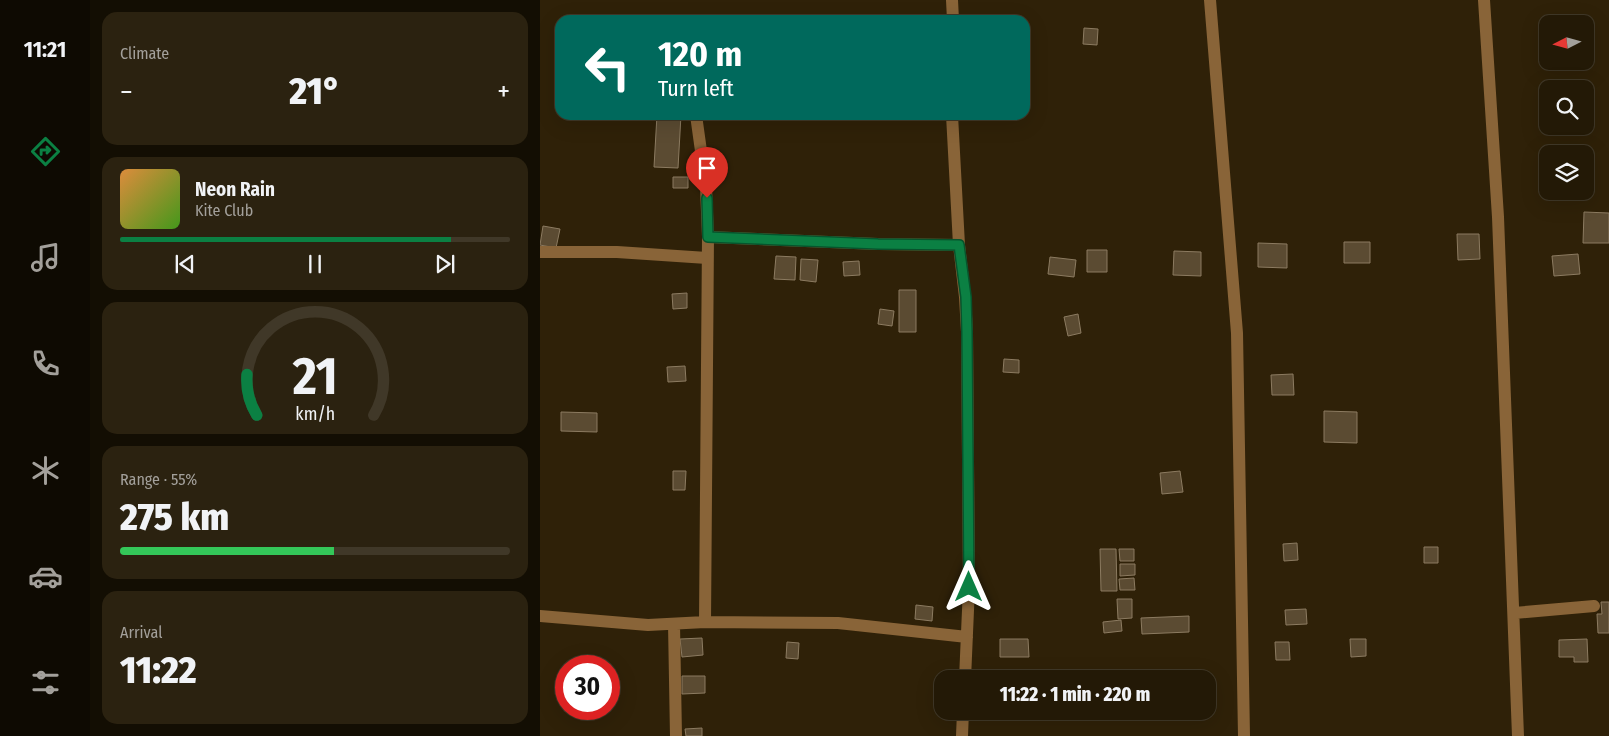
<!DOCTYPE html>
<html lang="en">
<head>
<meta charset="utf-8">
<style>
  body { margin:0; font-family:"Fira Sans Condensed",sans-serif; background:#2b2210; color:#f1f3f6; height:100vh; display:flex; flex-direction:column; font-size:19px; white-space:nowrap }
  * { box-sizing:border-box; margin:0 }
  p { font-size:16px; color:#a3a09b }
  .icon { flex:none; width:28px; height:28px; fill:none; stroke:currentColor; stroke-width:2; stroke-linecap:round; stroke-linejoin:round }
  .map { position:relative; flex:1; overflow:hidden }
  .sheet { display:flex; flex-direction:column; gap:12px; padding:12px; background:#130e03; width:450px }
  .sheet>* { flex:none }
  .hud { position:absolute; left:15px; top:15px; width:475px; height:105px; border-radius:15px; box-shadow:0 5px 20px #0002,0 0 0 1px #403828; background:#00695c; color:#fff; overflow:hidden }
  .needle { width:32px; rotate:264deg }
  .tools { position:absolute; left:999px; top:15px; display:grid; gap:10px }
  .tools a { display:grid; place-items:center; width:55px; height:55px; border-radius:10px; background:#231906; box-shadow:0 5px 20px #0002,0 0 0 1px #403828; font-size:25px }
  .speed { position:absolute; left:15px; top:655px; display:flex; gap:10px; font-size:25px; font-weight:700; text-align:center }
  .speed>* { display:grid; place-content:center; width:65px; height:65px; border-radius:50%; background:#231906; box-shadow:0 5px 20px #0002,0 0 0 1px #403828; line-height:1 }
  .speed .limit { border:8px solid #d22; background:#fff; color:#111 }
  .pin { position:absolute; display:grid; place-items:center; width:42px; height:42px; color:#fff; margin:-51px -21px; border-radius:50% 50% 50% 0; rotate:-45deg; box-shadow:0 0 5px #0007 }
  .pin .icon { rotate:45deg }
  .me { position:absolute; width:55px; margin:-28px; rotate:0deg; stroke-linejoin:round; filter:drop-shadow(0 0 4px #0008) }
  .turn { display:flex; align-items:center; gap:18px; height:105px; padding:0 20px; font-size:22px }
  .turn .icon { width:65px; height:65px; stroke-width:2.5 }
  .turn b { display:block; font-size:35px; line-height:42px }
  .big { font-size:38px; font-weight:800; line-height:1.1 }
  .sheet .tile { flex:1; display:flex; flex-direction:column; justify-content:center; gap:8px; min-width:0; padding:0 18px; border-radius:15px; background:#2b2210 }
  .sheet .dial { align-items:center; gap:0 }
  .dial svg { height:130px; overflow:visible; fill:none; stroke:#403828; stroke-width:7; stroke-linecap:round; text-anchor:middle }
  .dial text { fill:#f1f3f6; stroke:none }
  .song { display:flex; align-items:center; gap:15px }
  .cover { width:60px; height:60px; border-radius:8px; background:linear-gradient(135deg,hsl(30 70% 55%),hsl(100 70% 35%)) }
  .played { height:5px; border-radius:2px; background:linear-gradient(90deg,#0b8043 85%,#403828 85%) }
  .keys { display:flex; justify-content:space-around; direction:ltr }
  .heat { display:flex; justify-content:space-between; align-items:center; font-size:28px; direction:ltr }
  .charge { height:8px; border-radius:4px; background:linear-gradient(90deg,#34c759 55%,#403828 0) }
  .trip { position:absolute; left:394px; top:670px; width:282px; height:50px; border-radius:15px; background:#231906; box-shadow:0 5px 20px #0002,0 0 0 1px #403828; font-weight:800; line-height:50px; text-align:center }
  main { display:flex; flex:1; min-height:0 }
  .tab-bar { display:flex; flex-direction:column; width:90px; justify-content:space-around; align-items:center; background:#0e0a02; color:#a3a09b }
  .tab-bar .icon { width:35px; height:35px }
  .tab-bar .on { color:#0b8043 }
  .tab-bar b { font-size:22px; color:#f1f3f6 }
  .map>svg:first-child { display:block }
  .building { fill:#5b4b32; stroke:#8c7b61 }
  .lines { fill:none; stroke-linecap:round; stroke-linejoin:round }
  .minor { stroke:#896438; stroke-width:12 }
  .route-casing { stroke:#07532c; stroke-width:12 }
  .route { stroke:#0b8043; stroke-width:9 }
</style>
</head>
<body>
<main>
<nav class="tab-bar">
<b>11:21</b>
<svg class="icon on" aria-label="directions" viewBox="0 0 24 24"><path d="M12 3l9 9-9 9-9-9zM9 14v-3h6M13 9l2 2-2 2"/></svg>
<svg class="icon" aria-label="music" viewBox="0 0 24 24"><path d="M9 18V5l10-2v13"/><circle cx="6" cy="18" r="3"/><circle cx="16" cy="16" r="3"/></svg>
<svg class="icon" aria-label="phone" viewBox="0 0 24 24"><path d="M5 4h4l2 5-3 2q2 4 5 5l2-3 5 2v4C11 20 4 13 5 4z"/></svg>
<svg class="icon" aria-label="climate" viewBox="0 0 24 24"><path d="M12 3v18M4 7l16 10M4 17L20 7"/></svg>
<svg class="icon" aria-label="car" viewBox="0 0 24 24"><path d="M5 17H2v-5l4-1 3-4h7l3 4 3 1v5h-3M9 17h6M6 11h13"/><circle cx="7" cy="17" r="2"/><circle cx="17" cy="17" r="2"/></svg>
<svg class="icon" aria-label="filters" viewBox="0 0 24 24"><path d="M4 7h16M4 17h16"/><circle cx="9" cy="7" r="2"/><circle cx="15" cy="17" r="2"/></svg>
</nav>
<section class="sheet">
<div class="tile"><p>Climate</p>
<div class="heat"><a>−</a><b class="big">21°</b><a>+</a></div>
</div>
<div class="tile">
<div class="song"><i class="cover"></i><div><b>Neon Rain</b><p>Kite Club</p></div></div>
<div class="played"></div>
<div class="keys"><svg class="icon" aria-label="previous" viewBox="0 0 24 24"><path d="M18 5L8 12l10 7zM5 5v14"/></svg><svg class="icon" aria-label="pause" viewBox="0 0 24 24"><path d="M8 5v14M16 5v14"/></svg><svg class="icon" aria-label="next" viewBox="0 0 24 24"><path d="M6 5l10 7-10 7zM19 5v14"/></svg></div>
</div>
<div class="tile dial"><svg viewBox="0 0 100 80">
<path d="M14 69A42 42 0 1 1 86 69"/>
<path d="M14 69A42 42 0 0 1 8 44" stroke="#0b8043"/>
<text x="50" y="56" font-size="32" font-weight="700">21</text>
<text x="50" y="72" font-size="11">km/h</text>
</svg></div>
<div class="tile"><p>Range · 55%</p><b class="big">275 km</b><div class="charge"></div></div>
<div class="tile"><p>Arrival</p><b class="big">11:22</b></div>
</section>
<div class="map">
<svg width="1069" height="736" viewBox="0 0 1069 736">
  <rect width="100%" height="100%" fill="#2f2108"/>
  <path class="building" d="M 544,28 L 558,29 L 557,45 L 543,44 Z
    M 117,115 L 141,115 L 138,168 L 114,167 Z
    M 133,177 L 148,177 L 148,188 L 133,188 Z
    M 1044,212 L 1069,213 L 1069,243 L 1043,243 Z
    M 3,226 L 20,229 L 16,248 L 0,245 Z
    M 917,234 L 939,234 L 940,259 L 918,260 Z
    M 804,242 L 830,242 L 830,263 L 804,263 Z
    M 718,243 L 747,244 L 747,268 L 718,267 Z
    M 547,250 L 567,250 L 567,272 L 547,272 Z
    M 634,251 L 661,252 L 661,276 L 633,275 Z
    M 1038,254 L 1040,274 L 1014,276 L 1012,256 Z
    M 236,256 L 256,257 L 255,280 L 234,279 Z
    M 510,257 L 536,260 L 534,277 L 508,274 Z
    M 261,259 L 278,260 L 276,282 L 260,280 Z
    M 319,261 L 320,275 L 304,276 L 303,262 Z
    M 359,290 L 376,290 L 376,332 L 359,332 Z
    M 147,293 L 147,308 L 133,309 L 132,294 Z
    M 340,309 L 354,311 L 352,326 L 338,324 Z
    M 538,314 L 541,333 L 528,336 L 524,317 Z
    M 464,359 L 479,360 L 479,373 L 463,372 Z
    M 145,366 L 146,381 L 128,382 L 127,367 Z
    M 753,374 L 754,395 L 732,395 L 731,375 Z
    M 784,411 L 817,412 L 817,443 L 784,442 Z
    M 21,412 L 57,413 L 57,432 L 21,431 Z
    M 133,471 L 146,471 L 145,490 L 133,490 Z
    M 640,471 L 643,492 L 622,494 L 620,473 Z
    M 757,543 L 758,560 L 744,561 L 743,544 Z
    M 884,547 L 898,547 L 898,563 L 884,563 Z
    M 560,549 L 576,549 L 577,591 L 561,591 Z
    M 579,549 L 594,549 L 594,561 L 580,561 Z
    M 580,564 L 595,564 L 595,575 L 580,576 Z
    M 594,578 L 595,590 L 580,590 L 579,579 Z
    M 577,599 L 592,599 L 592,618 L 578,619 Z
    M 1061,602 L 1069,602 L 1069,633 L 1058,633 L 1057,614 L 1062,614 Z
    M 376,605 L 393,607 L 392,621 L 375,619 Z
    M 766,609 L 767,624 L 746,625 L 745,610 Z
    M 649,616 L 649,632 L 602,634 L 601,618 Z
    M 581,620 L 582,631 L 564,633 L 563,622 Z
    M 162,638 L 163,655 L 142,657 L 140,639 Z
    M 460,639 L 488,639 L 489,657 L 460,657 Z
    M 810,639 L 826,639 L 826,656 L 811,657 Z
    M 1047,639 L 1048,662 L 1034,662 L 1034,657 L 1019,657 L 1019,640 Z
    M 247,642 L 259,643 L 258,659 L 246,658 Z
    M 735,642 L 749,642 L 750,660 L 736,660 Z
    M 142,676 L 165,676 L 165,693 L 142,694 Z
    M 162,728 L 162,736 L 146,736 L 145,729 Z"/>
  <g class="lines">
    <path class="minor" d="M 412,0 L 413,20
      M 670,0 L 697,333 L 704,736
      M 944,0 L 958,217 L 978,736
      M 156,115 L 166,187 L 168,237 L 165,622
      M 412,115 L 419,245 L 425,297 L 427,332 L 429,587 L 425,679
      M 168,237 L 338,244 L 419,245
      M 0,252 L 77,252 L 167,258
      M 974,613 L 1054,606
      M 0,616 L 108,625 L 165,622 L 298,623 L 427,637
      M 134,624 L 136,736
      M 422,736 L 423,711"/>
  </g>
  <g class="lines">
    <g class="route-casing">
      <path id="route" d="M 167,198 L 168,237 L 338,244 L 419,245 L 426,297 L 427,332 L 429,587"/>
    </g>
    <use href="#route" class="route"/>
  </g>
</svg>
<div class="tools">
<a><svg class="needle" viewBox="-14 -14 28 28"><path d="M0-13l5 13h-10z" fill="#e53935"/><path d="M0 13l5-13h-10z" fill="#a3a09b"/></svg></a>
<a><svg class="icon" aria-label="search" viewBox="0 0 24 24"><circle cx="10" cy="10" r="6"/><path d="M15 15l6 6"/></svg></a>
<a><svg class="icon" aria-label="layers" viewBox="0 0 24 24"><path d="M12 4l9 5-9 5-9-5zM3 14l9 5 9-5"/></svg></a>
</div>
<div class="speed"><div class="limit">30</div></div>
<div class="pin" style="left:167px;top:198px;background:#d93025"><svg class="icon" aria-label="arrive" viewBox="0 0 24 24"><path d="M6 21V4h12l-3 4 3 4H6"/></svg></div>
<svg class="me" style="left:429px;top:587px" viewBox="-20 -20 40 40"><path d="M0-17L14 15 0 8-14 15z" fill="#0b8043" stroke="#fff" stroke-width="4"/></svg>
<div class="trip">11:22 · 1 min · 220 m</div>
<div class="hud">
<div class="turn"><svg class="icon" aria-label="left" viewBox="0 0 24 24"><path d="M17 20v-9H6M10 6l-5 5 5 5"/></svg><div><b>120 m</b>Turn left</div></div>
</div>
</div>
</main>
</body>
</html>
